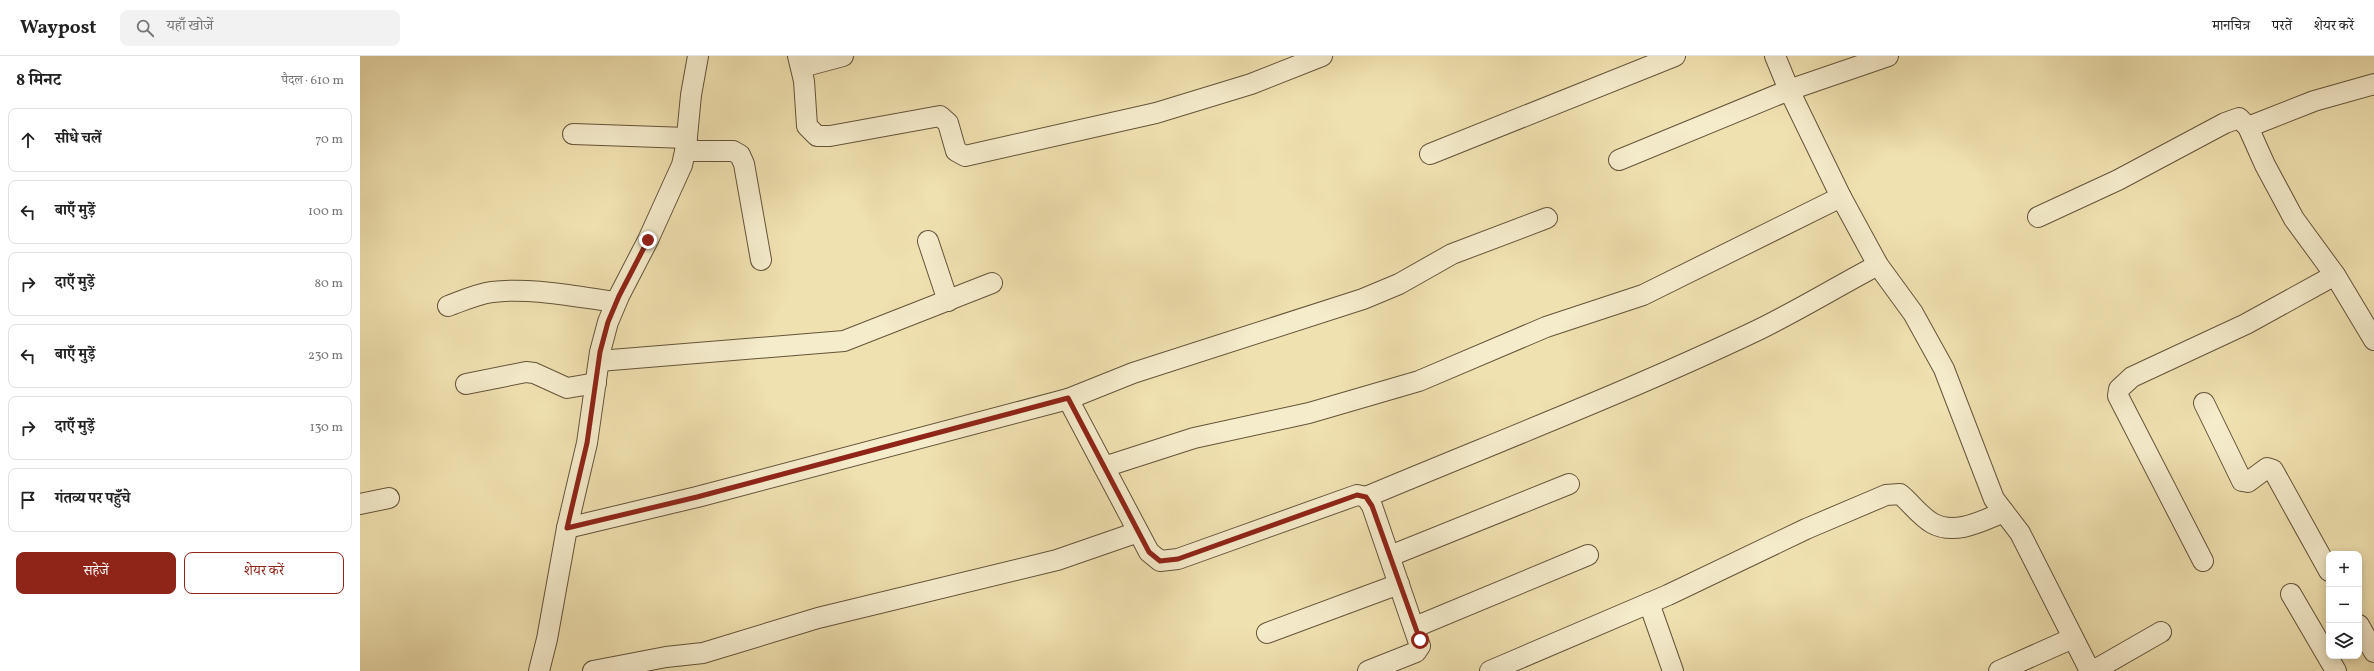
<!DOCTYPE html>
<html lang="hi">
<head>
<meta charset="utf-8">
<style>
  body { margin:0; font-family:Vollkorn,"Noto Serif Devanagari",serif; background:#f2f2f2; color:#222 }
  .controls { position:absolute; right:12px; bottom:12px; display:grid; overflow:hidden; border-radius:8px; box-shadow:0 2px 10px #0003 }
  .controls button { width:36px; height:36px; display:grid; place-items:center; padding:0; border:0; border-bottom:1px solid #e0e0e0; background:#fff; color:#222; font:20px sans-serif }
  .stop { position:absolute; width:12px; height:12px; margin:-9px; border:3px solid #8f2418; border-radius:50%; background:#fff }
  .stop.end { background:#8f2418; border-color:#fff; box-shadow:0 1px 4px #0008 }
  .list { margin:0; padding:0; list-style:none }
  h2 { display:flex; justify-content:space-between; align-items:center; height:52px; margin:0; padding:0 16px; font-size:17px }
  h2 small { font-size:13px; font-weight:400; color:#767676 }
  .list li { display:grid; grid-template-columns:26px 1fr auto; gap:12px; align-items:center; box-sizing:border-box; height:64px; margin:0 8px 8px; padding:0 8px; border:1px solid #e0e0e0; border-radius:8px }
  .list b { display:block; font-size:15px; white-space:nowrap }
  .list em { font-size:13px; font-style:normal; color:#767676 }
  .actions { display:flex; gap:8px; padding:12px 16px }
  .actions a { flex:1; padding:9px 0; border:1px solid #8f2418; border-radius:8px; text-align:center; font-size:14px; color:#8f2418 }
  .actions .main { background:#8f2418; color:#fff }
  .icon { flex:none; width:22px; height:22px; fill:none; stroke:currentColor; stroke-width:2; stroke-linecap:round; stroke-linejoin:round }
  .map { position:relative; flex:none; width:2014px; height:615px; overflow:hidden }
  header { display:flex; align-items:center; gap:24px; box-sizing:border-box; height:56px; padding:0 20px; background:#fff; border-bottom:1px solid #e0e0e0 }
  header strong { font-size:19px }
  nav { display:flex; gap:22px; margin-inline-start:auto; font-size:14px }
  .search { width:280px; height:36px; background:#f2f2f2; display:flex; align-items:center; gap:10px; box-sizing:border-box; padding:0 14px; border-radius:8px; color:#767676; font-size:15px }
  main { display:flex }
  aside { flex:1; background:#fff }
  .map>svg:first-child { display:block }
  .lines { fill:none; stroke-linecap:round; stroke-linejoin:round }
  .minor-casing { stroke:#645439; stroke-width:22 }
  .minor { stroke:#f5eccc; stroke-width:20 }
  .route { stroke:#8f2418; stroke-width:5 }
</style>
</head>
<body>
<header>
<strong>Waypost</strong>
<div class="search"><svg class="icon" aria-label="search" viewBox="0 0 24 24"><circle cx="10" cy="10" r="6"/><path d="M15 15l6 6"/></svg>यहाँ खोजें</div>
<nav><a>मानचित्र</a><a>परतें</a><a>शेयर करें</a></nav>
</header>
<main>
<aside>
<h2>8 मिनट<small>पैदल · 610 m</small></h2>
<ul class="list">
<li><svg class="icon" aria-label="ahead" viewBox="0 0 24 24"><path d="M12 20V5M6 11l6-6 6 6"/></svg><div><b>सीधे चलें</b></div><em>70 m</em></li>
<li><svg class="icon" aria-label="left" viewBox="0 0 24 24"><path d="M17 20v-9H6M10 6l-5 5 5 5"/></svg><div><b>बाएँ मुड़ें</b></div><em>100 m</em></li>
<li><svg class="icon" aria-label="right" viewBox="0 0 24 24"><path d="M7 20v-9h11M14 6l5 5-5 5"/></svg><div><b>दाएँ मुड़ें</b></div><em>80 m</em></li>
<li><svg class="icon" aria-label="left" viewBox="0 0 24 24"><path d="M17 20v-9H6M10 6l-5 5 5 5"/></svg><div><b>बाएँ मुड़ें</b></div><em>230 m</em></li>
<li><svg class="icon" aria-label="right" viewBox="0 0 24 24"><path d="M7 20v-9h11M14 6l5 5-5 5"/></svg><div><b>दाएँ मुड़ें</b></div><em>130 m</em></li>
<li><svg class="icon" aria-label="arrive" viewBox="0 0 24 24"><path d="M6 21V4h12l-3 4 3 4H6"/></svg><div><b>गंतव्य पर पहुँचे</b></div></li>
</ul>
<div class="actions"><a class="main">सहेजें</a><a>शेयर करें</a></div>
</aside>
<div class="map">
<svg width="2014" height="615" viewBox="0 0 2014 615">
  <rect width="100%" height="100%" fill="#f0e1b0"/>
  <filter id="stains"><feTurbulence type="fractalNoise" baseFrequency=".005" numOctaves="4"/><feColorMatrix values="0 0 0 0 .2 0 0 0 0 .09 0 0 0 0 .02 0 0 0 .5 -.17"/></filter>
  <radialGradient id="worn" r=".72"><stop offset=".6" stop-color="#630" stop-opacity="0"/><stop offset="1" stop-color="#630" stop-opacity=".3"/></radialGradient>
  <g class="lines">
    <defs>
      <g id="minor">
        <path d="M438,0L444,25L447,70L457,80H470L580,60L588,67L596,95L605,100L796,57L891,28L962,0"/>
        <path d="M1415,0L1429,34L1481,141L1518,209L1553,257L1584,313L1634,443L1660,477L1730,615"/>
        <path d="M442,11L483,0"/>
        <path d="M1888,71L1954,45L2014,28"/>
        <path d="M213,78L327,82"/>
        <path d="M325,95H373L380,99L384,108L401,204"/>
        <path d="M1070,98L1315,0"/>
        <path d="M1259,104L1429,34L1528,0"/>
        <path d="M1678,161L1758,124L1865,67L1879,62L1888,71L1905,109L1934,163L1975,219L2014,284"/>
        <path d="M568,185L588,245"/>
        <path d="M88,250C102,245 117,238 132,236C173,231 216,241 256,246"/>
        <path d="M239,305L484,285L632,227"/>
        <path d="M106,328L166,316L174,317L207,332L236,327"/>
        <path d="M708,343L789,496L800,505L818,503L997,439L1006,441L1012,450L1060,590L1056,596L1008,615"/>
        <path d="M1844,347L1882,425L1888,426L1907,412L1913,414L1969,515"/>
        <path d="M744,411L834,382L949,357L1059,325L1186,271L1283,239L1481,141"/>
        <path d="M1006,441C1137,386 1270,335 1398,274C1439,254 1478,230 1518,209"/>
        <path d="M0,448L29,442"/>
        <path d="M207,472L337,441L708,343L773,317L1003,243L1039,228L1092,198L1187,162"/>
        <path d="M1030,500L1209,428"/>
        <path d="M1843,505L1758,340L1759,333L1772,321L1886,268L1975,219"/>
        <path d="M1931,538L1976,615"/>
        <path d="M1289,547L1313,615"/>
        <path d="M1999,569L2014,596"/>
        <path d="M1055,571L1228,499"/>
        <path d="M907,577L1039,528"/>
        <path d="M179,615L187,583L207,472L227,387L240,296L248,266L259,240L288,184L322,109L326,91L331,39L338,0"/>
        <path d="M233,615L306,601L343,597L458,562L697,504L778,476"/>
        <path d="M1130,615L1308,539L1446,473L1526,439L1540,438C1551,447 1560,460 1572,467C1595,480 1622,465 1644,456"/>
        <path d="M1639,615L1713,582"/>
        <path d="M1733,615L1801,576"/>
      </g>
    </defs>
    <!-- minor casing -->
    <use href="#minor" class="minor-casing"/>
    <!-- minor -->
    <use href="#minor" class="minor"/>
  </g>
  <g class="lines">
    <!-- route -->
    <path class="route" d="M288,184L259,240L248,266L240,296L227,387L207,472L337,441L708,342L789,496L800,505L818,503L997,439L1006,441L1012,450L1060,584"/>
  </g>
  <rect width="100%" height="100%" filter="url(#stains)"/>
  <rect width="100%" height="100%" fill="url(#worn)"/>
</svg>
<div class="controls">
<button>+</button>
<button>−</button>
<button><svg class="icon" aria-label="layers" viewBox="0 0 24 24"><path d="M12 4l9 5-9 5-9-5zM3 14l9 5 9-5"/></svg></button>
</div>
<div class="stop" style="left:1060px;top:584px"></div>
<div class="stop end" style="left:288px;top:184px"></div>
</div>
</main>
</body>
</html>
